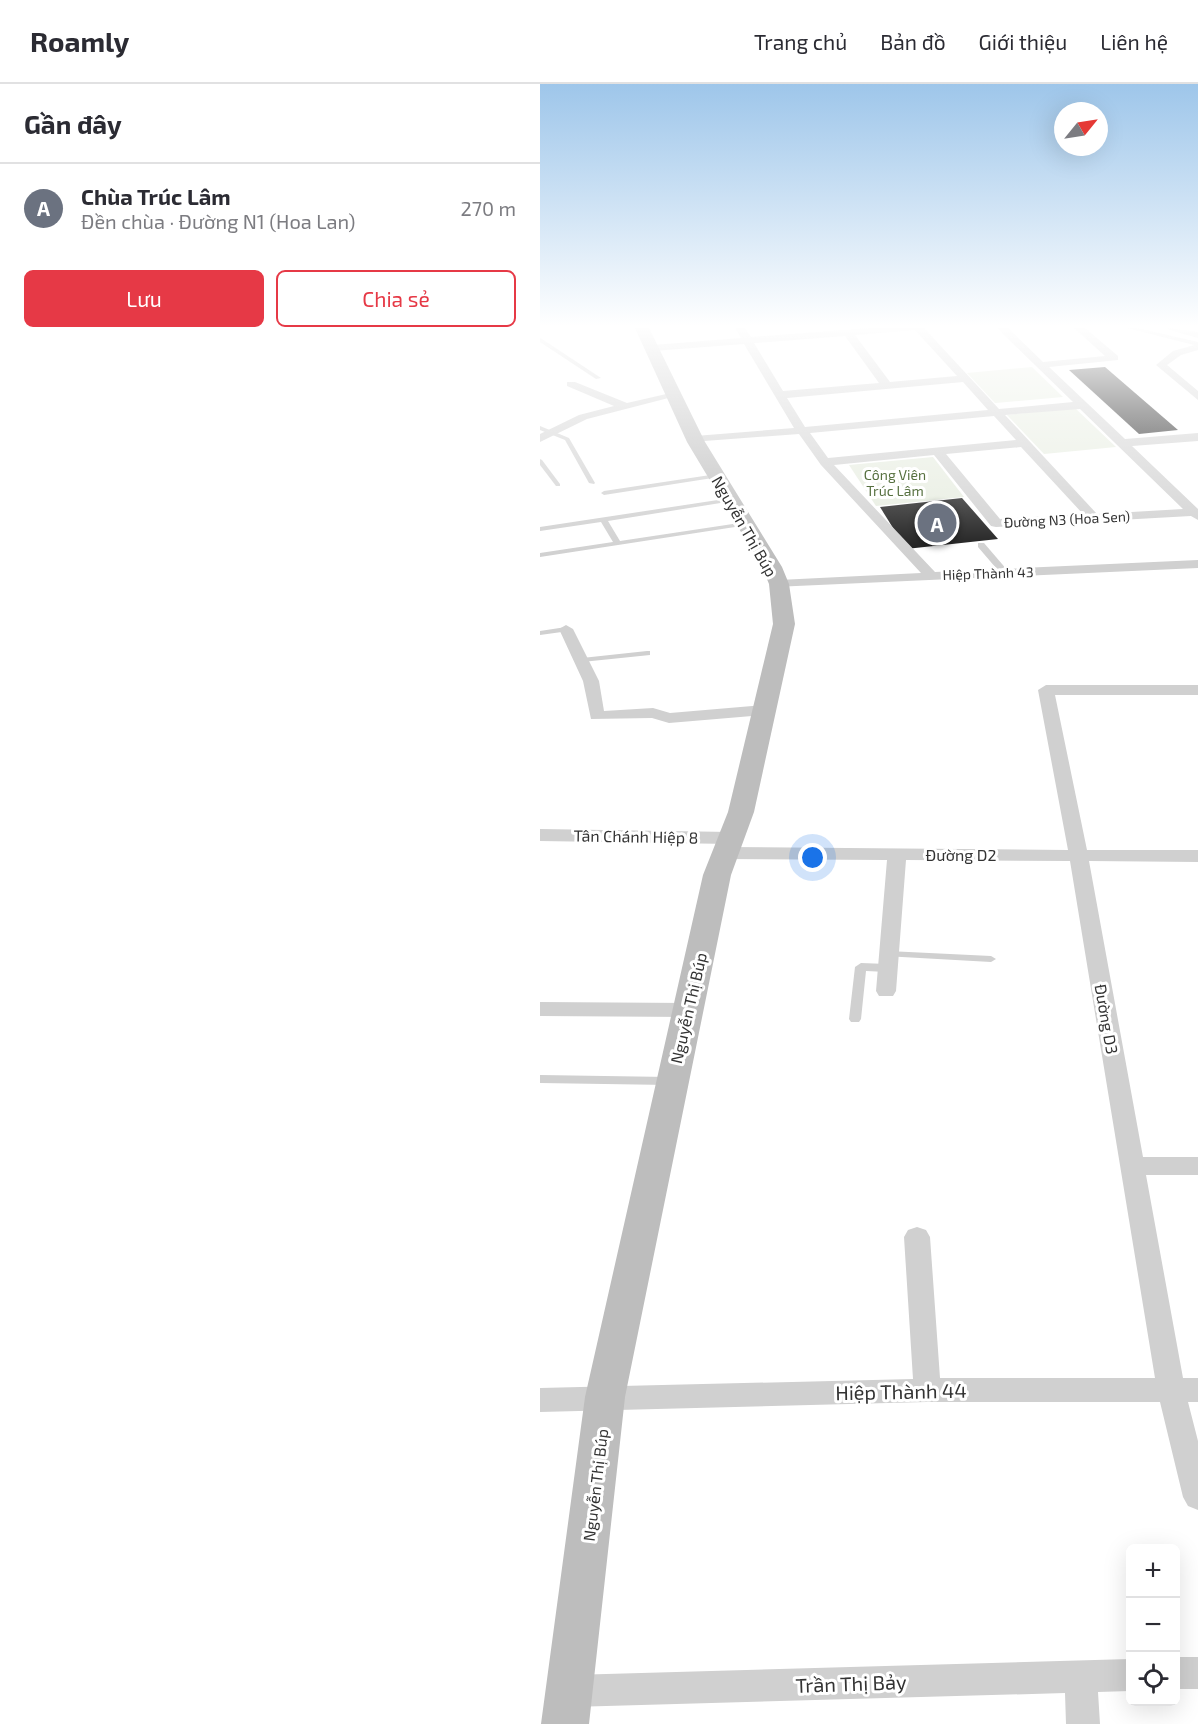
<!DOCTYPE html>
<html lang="vi">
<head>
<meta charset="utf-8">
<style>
  body { margin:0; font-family:"Exo 2",sans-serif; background:#f2f2f3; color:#2b2b33 }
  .controls { position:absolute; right:18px; bottom:18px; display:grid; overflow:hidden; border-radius:9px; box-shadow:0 6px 24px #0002 }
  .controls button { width:54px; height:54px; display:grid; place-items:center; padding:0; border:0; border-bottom:2px solid #e1e1e2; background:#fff; color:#2b2b33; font:30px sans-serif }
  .compass { position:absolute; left:514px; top:18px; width:54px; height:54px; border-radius:50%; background:#fff; box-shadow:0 6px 24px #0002; rotate:60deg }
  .you { position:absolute; left:273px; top:774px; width:21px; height:21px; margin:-15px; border:4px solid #fff; border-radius:50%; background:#1a73e8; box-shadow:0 0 0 9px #1a73e833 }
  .badge { display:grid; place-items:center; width:39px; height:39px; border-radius:50%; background:#e63946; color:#fff; font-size:20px; font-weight:700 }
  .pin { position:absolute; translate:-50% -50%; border:3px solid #fff; box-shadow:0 2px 6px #0006 }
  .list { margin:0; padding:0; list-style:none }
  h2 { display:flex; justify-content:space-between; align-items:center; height:78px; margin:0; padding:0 24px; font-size:26px }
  h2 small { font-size:20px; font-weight:400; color:#7c7c81 }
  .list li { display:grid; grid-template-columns:39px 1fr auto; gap:18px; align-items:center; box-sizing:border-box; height:90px; padding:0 24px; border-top:2px solid #e1e1e2 }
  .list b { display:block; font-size:22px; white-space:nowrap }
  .list p { margin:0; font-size:20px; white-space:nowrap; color:#7c7c81 }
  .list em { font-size:20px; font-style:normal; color:#7c7c81 }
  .actions { display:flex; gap:12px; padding:18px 24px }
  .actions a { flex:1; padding:14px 0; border:2px solid #e63946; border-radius:9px; text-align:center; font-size:21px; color:#e63946 }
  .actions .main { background:#e63946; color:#fff }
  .icon { flex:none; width:33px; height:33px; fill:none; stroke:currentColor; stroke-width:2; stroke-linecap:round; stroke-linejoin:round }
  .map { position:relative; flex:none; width:658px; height:1640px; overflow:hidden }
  header { display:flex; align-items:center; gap:36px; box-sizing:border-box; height:84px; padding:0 30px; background:#fff; border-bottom:2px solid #e1e1e2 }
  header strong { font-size:28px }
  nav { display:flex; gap:33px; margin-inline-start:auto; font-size:21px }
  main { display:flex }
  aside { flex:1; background:#fff }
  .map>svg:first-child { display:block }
  .green { fill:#e6ecdf }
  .building { fill:#1a1a1a }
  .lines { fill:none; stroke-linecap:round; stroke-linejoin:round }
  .lane { fill:#d0d0d0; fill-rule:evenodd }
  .street { fill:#d0d0d0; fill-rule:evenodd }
  .secondary { fill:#bdbdbd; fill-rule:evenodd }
  .labels { text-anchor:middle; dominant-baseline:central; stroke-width:6; stroke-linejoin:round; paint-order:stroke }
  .far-park-label { font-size:14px; fill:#56703f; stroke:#fff }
  .far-street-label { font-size:14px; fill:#333; stroke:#fff }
  .street-label { font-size:16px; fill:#333; stroke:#fff }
  .near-street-label { font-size:20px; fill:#333; stroke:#fff }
</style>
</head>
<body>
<header>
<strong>Roamly</strong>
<nav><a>Trang chủ</a><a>Bản đồ</a><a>Giới thiệu</a><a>Liên hệ</a></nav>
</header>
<main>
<aside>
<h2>Gần đây<small></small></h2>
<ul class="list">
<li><span class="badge" style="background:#6b7280">A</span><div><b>Chùa Trúc Lâm</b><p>Đền chùa · Đường N1 (Hoa Lan)</p></div><em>270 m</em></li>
</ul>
<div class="actions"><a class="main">Lưu</a><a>Chia sẻ</a></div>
</aside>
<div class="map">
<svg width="658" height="1640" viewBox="0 0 658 1640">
  <rect width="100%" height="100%" fill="#fff"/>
  <!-- green -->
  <g class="green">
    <path d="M492,283L523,313L455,319L427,289Z"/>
    <path d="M535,324L576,363L504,370L467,331Z"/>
    <path d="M393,373L424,413L336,422L309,381Z"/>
  </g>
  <!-- building -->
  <g class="building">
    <path d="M565,283L638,346L599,350L529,286Z"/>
    <path d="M422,414L458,455L366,465L340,423Z"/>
  </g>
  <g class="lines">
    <!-- lane -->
    <g class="lane">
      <path d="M587,244H597L658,258V262Z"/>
      <path d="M0,254L2,255L61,294L56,295L0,258Z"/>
      <path d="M0,342L29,354L55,399L54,400L49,399L25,356L0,346Z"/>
      <path d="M0,375L2,376L20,400V402H16L0,381Z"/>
      <path d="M177,390L180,392L179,393L64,411L61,409L64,407Z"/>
      <path d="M191,414L193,415V417L68,437L80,457L206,438L208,439V441L0,473V469L73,458L61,438L0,447V443Z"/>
      <path d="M438,459H444L468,487V491H462L438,463Z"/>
      <path d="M26,543L30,545L29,547L0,551V547Z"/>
      <path d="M107,567H110V571L42,578L38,576L42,574Z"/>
      <path d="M348,867L451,872L456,875L451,878L344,872L343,870Z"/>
      <path d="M321,879L347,880L353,884L347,888L326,887L321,935L319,938H311L309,935L315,883Z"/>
      <path d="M0,991L129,993L133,994L135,997L133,1000L129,1001L0,999Z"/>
    </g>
    <!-- street -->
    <g class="street">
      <path d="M195,244H205L211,253L330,244H384L459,325L533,318L457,244H468L503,278L565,272L534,244H545L578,272V276L509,283L585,355L658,349V357L592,362L658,425V436L651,432L456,443L451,442L394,371L294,381L395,488L658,476V484L234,503L232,500L239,496L381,489L281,381L259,350L151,358V354L155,352L254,344L204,260L113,267L108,264L113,261L201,254ZM375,246L417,292L350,298L315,251ZM305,252L339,299L243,307L214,259ZM423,298L448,326L265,343L247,314ZM540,325L643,425L557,430L465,331ZM454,332L476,356L288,374L270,349ZM481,363L543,430L460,435L406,370Z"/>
      <path d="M628,244L658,248V254L630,246Z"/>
      <path d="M658,260V266L641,271L627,281L658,307V316L616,281L633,267Z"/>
      <path d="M27,298H35L87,319L135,308L140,311L47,335L0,358V350L39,331L74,322L27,302Z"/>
      <path d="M26,541L33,545L59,597L64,627L113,624L130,629L225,621L233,626L225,631L129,639L112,634L51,635L43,597L19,545Z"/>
      <path d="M506,601H658V611H515L547,766H658V778L549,777L603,1073H658V1091H606L643,1294H658V1318H648L658,1357V1426L648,1422L643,1413L620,1318H387L0,1328V1304L373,1295L364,1153L368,1146L377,1143L386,1146L390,1153L400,1294H615L530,777L366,776L356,907L353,912H339L336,907L347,776L185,775L176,769L185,763L528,766L498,606Z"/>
      <path d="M0,745L191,748L200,754L191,760L0,757Z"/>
      <path d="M0,918L148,919L156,921L159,926L156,931L148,933L0,932Z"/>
      <rect x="636" y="1573" width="22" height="32"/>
      <path d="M590,1575V1607L558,1608L560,1640H526L525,1609L31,1623L19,1619L15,1607L19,1595L31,1591Z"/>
    </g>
    <!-- secondary -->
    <path class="secondary" d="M95,244H109L165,358L242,483L249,500L255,540L214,728L191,791L85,1313L49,1640H1L45,1313L163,791L188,728L233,540L229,500L222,483L147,358Z"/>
  </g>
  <!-- sky -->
  <linearGradient id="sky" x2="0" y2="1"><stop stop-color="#9ec6ea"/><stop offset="0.51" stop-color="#fff"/><stop offset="1" stop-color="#fff" stop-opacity="0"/></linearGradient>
  <rect width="658" height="474" fill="url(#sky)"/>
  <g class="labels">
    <!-- far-park labels -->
    <g class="far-park-label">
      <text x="355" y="390">Công Viên<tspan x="355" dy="16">Trúc Lâm</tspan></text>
    </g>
    <!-- far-street labels -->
    <g class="far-street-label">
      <text transform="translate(527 435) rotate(-3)">Đường N3 (Hoa Sen)</text>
      <text transform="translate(448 489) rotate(-2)">Hiệp Thành 43</text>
    </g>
    <!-- street labels -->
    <g class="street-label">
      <text transform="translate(205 442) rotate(60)">Nguyễn Thị Búp</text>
      <text transform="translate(96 752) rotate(1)">Tân Chánh Hiệp 8</text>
      <text x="421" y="770">Đường D2</text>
      <text transform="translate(148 924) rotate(-77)">Nguyễn Thị Búp</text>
      <text transform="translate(567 935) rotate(80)">Đường D3</text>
      <text transform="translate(55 1401) rotate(-83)">Nguyễn Thị Búp</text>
    </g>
    <!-- near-street labels -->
    <g class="near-street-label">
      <text transform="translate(361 1307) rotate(-1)">Hiệp Thành 44</text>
      <text transform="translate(311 1599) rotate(-2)">Trần Thị Bảy</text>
    </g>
  </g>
</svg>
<div class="controls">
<button>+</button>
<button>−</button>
<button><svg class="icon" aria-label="locate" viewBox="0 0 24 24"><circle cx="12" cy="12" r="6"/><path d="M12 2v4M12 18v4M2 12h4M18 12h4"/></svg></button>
</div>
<svg class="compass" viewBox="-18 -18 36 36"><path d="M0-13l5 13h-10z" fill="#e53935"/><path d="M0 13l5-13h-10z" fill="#7c7c81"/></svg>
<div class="you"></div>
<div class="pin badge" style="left:397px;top:439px;background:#6b7280">A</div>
</div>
</main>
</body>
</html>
